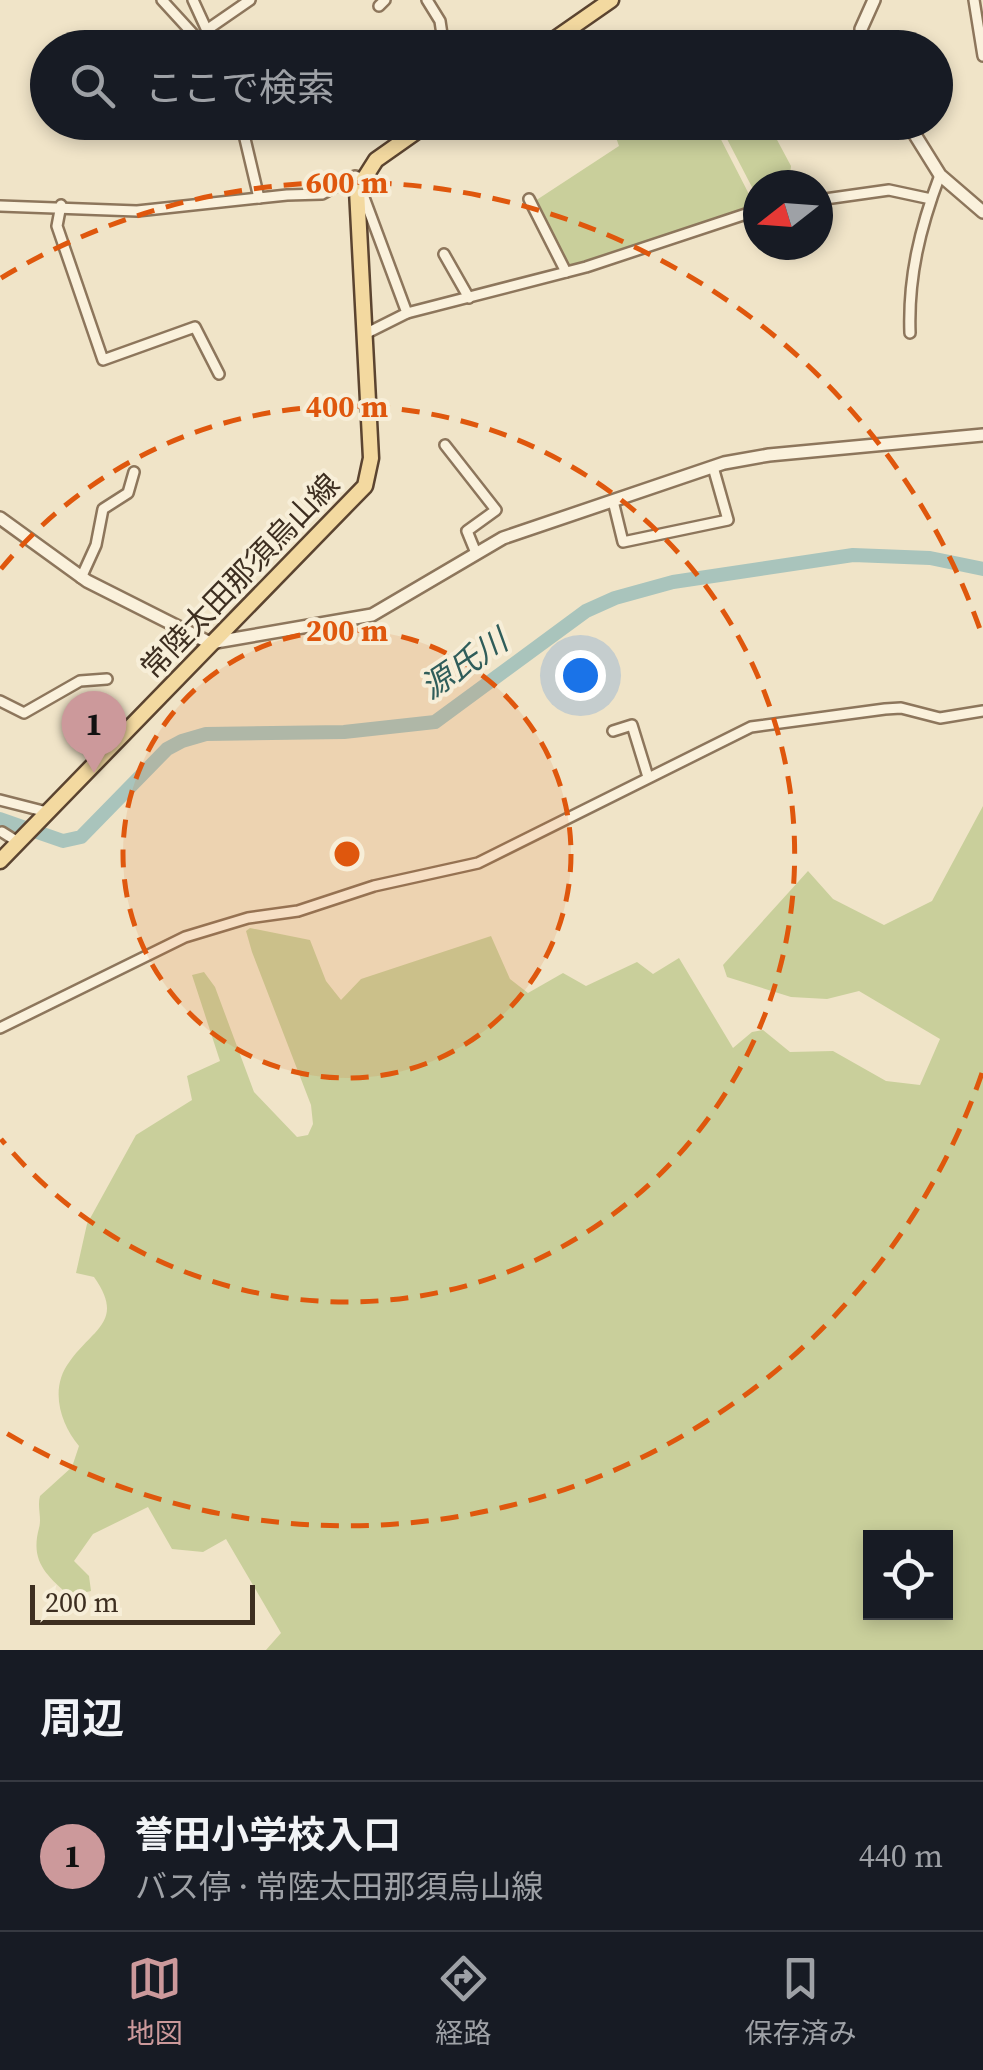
<!DOCTYPE html>
<html lang="ja">
<head>
<meta charset="utf-8">
<style>
  body { margin:0; font-family:"Source Serif 4","Noto Sans JP",serif; background:#20242c; color:#f1f3f6 }
  .controls { position:absolute; right:30px; bottom:30px; display:grid; overflow:hidden; border-radius:0px; box-shadow:0 5px 15px #0003 }
  .controls button { width:90px; height:90px; display:grid; place-items:center; padding:0; border:0; border-bottom:2px solid #363941; background:#171b24; color:#f1f3f6; font:50px sans-serif }
  .compass { position:absolute; left:743px; top:170px; width:90px; height:90px; border-radius:50%; background:#171b24; box-shadow:0 5px 15px #0003; rotate:253deg }
  .scale { position:absolute; left:30px; bottom:25px; width:225px; box-sizing:border-box; padding-left:10px; border:5px solid #3d2e20; border-top:0; font-size:28px; line-height:35px; white-space:nowrap; color:#3d2e20; -webkit-text-stroke:8px #f7eed8; paint-order:stroke }
  .you { position:absolute; left:580px; top:675px; width:35px; height:35px; margin:-25px; border:8px solid #fff; border-radius:50%; background:#1a73e8; box-shadow:0 0 0 15px #1a73e833 }
  .badge { display:grid; place-items:center; width:65px; height:65px; border-radius:50%; background:#cc999b; color:#111; font-size:32px; font-weight:700 }
  .pin { position:absolute; translate:-50% -82px; filter:drop-shadow(0 2px 5px #0008) }
  .pin::after { content:''; position:absolute; top:52px; width:35px; height:30px; background:inherit; clip-path:polygon(0 0,100% 0,50% 100%) }
  .list { margin:0; padding:0; list-style:none }
  h2 { display:flex; justify-content:space-between; align-items:center; height:130px; margin:0; padding:0 40px; font-size:42px }
  h2 small { font-size:32px; font-weight:400; color:#9ea1a6 }
  .list li { display:grid; grid-template-columns:65px 1fr auto; gap:30px; align-items:center; box-sizing:border-box; height:150px; padding:0 40px; border-top:2px solid #363941 }
  .list b { display:block; font-size:38px; white-space:nowrap }
  .list p { margin:0; font-size:32px; white-space:nowrap; color:#9ea1a6 }
  .list em { font-size:32px; font-style:normal; color:#9ea1a6 }
  .icon { flex:none; width:55px; height:55px; fill:none; stroke:currentColor; stroke-width:2; stroke-linecap:round; stroke-linejoin:round }
  .map { position:relative; flex:none; width:983px; height:1650px; overflow:hidden }
  .search { position:absolute; background:#171b24; box-shadow:0 5px 15px #0003; left:30px; right:30px; top:30px; height:110px; display:flex; align-items:center; gap:25px; box-sizing:border-box; padding:0 35px; border-radius:55px; color:#9ea1a6; font-size:38px }
  .sheet { height:280px; background:#171b24 }
  nav { display:flex; justify-content:space-around; align-items:center; box-sizing:border-box; height:140px; border-top:2px solid #363941; background:#171b24; font-size:28px; color:#9ea1a6 }
  nav a { display:grid; justify-items:center; gap:5px }
  nav .on { color:#cc999b }
  .map>svg:first-child { display:block }
  .green { fill:#c9cf9b; fill-rule:evenodd }
  .lines { fill:none; stroke-linecap:round; stroke-linejoin:round }
  .river { stroke:#a9c4bc; stroke-width:14 }
  .minor-casing { stroke:#8d765c; stroke-width:14 }
  .tertiary-casing { stroke:#8d765c; stroke-width:16 }
  .primary-casing { stroke:#5b4430; stroke-width:19 }
  .minor { stroke:#faf1dc; stroke-width:9 }
  .tertiary { stroke:#faf1dc; stroke-width:11 }
  .primary { stroke:#f3d9a0; stroke-width:14 }
  .ring { fill:none; stroke:#df570d; stroke-width:5; stroke-dasharray:18 12 }
  .labels { text-anchor:middle; dominant-baseline:central; stroke-width:8; stroke-linejoin:round; paint-order:stroke }
  .street-label { font-size:30px; fill:#3d2e20; stroke:#f7eed8 }
  .water-label { font-size:32px; font-style:italic; fill:#2f5d5a; stroke:#f7eed8 }
  .centre { fill:#df570d; stroke:#f7eed8; stroke-width:5 }
  .ring-label { font-size:30px; text-anchor:middle; font-weight:bold; fill:#df570d; stroke:#f7eed8; stroke-width:8; stroke-linejoin:round; paint-order:stroke }
</style>
</head>
<body>
<div class="map">
<svg width="983" height="1650" viewBox="0 0 983 1650">
  <rect width="100%" height="100%" fill="#f0e4c8"/>
  <!-- green -->
  <g class="green">
    <path d="M712,122L754,204L681,232L569,267L535,201L619,146L613,129L623,123Z"/>
    <path d="M760,123H768L791,166L790,174L758,185L754,191L727,139Z"/>
    <path d="M983,806V1650H266L281,1633L226,1539L203,1552L172,1549L148,1507L93,1534L74,1561L89,1576L91,1591L70,1596C46,1575 30,1561 39,1528C42,1518 37,1507 40,1496L72,1467L79,1446C60,1423 49,1388 70,1361C94,1328 125,1321 94,1277L76,1273L87,1224L136,1135L192,1100L187,1076L220,1061L192,975L204,972L215,987L254,1092L297,1137L308,1135L313,1124L311,1105L252,952L246,931L250,928L310,940L326,981L341,1000L361,979L491,936L510,979L528,993L563,973L586,986L637,962L653,974L679,958L733,1048L752,1032L763,1030L790,1052L833,1051L886,1081L920,1085L940,1039L859,991L827,999L791,997L727,977L723,965L808,871L833,899L884,925L932,901ZM870,1538H946V1612H870Z"/>
  </g>
  <g class="lines">
    <!-- river -->
    <path class="river" d="M0,819L63,841L81,837L167,749L182,741L206,734L344,732L435,722L586,611L615,598L673,582L853,555L930,558L983,569"/>
    <defs>
      <g id="minor">
        <path d="M162,0L206,48"/>
        <path d="M193,0L215,48"/>
        <path d="M427,0L440,21L444,48"/>
        <path d="M974,0L983,56"/>
        <path d="M379,6L385,0"/>
        <path d="M208,29L250,0"/>
        <path d="M241,122L259,198"/>
        <path d="M359,184L407,313L363,335"/>
        <path d="M529,199L566,272"/>
        <path d="M818,200L889,190L931,199"/>
        <path d="M61,205L57,226L103,360L195,327L219,374"/>
        <path d="M0,206L137,211L287,195L322,194L355,176L361,178"/>
        <path d="M444,254L469,298"/>
        <path d="M407,313L586,267L758,210"/>
        <path d="M910,333C908,277 920,228 940,175"/>
        <path d="M445,445L496,510L467,531L476,553"/>
        <path d="M613,501L623,542L728,520L713,467"/>
        <path d="M81,578L96,545L103,509L128,493L134,472"/>
        <path d="M0,701L24,713L80,681L107,679"/>
        <path d="M613,731L632,725L648,777"/>
        <path d="M0,800L47,812"/>
        <path d="M2,832L18,842"/>
        <path d="M0,1028L185,937L248,918L298,911L374,886L478,863L751,727L885,709L901,708L940,718L983,711"/>
      </g>
      <g id="tertiary">
        <path d="M863,48L861,29L874,0"/>
        <path d="M907,122L940,175L983,212"/>
        <path d="M0,518L87,581L210,643L372,615L503,538L724,463L769,455L983,435"/>
      </g>
      <g id="primary">
        <path d="M542,48L611,0"/>
        <path d="M0,861L365,486L371,458L357,190L376,160L430,122"/>
      </g>
    </defs>
    <!-- minor casing -->
    <use href="#minor" class="minor-casing"/>
    <!-- tertiary casing -->
    <use href="#tertiary" class="tertiary-casing"/>
    <!-- primary casing -->
    <use href="#primary" class="primary-casing"/>
    <!-- minor -->
    <use href="#minor" class="minor"/>
    <!-- tertiary -->
    <use href="#tertiary" class="tertiary"/>
    <!-- primary -->
    <use href="#primary" class="primary"/>
  </g>
  <!-- distance rings -->
  <circle cx="347" cy="854" r="224" fill="#df570d" fill-opacity=".12"/>
  <g class="ring">
    <circle cx="347" cy="854" r="224"/>
    <path d="M1 569A448 448 0 1 1 1 1139"/>
    <path d="M982 1073A672 672 0 0 1 1 1430M1 278A672 672 0 0 1 982 635"/>
  </g>
  <g class="labels">
    <!-- street labels -->
    <g class="street-label">
      <text transform="translate(240 576) rotate(-46)">常陸太田那須烏山線</text>
    </g>
    <!-- water labels -->
    <g class="water-label">
      <text transform="translate(464 664) rotate(-34)">源氏川</text>
    </g>
  </g>
  <circle cx="347" cy="854" r="15" class="centre"/>
  <g class="ring-label">
    <text x="347" y="193">600 m</text>
    <text x="347" y="417">400 m</text>
    <text x="347" y="641">200 m</text>
  </g>
</svg>
<div class="controls">
<button><svg class="icon" aria-label="locate" viewBox="0 0 24 24"><circle cx="12" cy="12" r="6"/><path d="M12 2v4M12 18v4M2 12h4M18 12h4"/></svg></button>
</div>
<svg class="compass" viewBox="-18 -18 36 36"><path d="M0-13l5 13h-10z" fill="#e53935"/><path d="M0 13l5-13h-10z" fill="#9ea1a6"/></svg>
<div class="scale">200 m</div>
<div class="you"></div>
<div class="pin badge" style="left:94px;top:773px">1</div>
<div class="search"><svg class="icon" aria-label="search" viewBox="0 0 24 24"><circle cx="10" cy="10" r="6"/><path d="M15 15l6 6"/></svg>ここで検索</div>
</div>
<section class="sheet">
<h2>周辺<small></small></h2>
<ul class="list">
<li><span class="badge">1</span><div><b>誉田小学校入口</b><p>バス停 · 常陸太田那須烏山線</p></div><em>440 m</em></li>
</ul>
</section>
<nav>
<a class="on"><svg class="icon" aria-label="map" viewBox="0 0 24 24"><path d="M3 6l6-2 6 2 6-2v14l-6 2-6-2-6 2zM9 4v14M15 6v14"/></svg>地図</a>
<a><svg class="icon" aria-label="directions" viewBox="0 0 24 24"><path d="M12 3l9 9-9 9-9-9zM9 14v-3h6M13 9l2 2-2 2"/></svg>経路</a>
<a><svg class="icon" aria-label="saved" viewBox="0 0 24 24"><path d="M7 4h10v16l-5-4-5 4z"/></svg>保存済み</a>
</nav>
</body>
</html>
